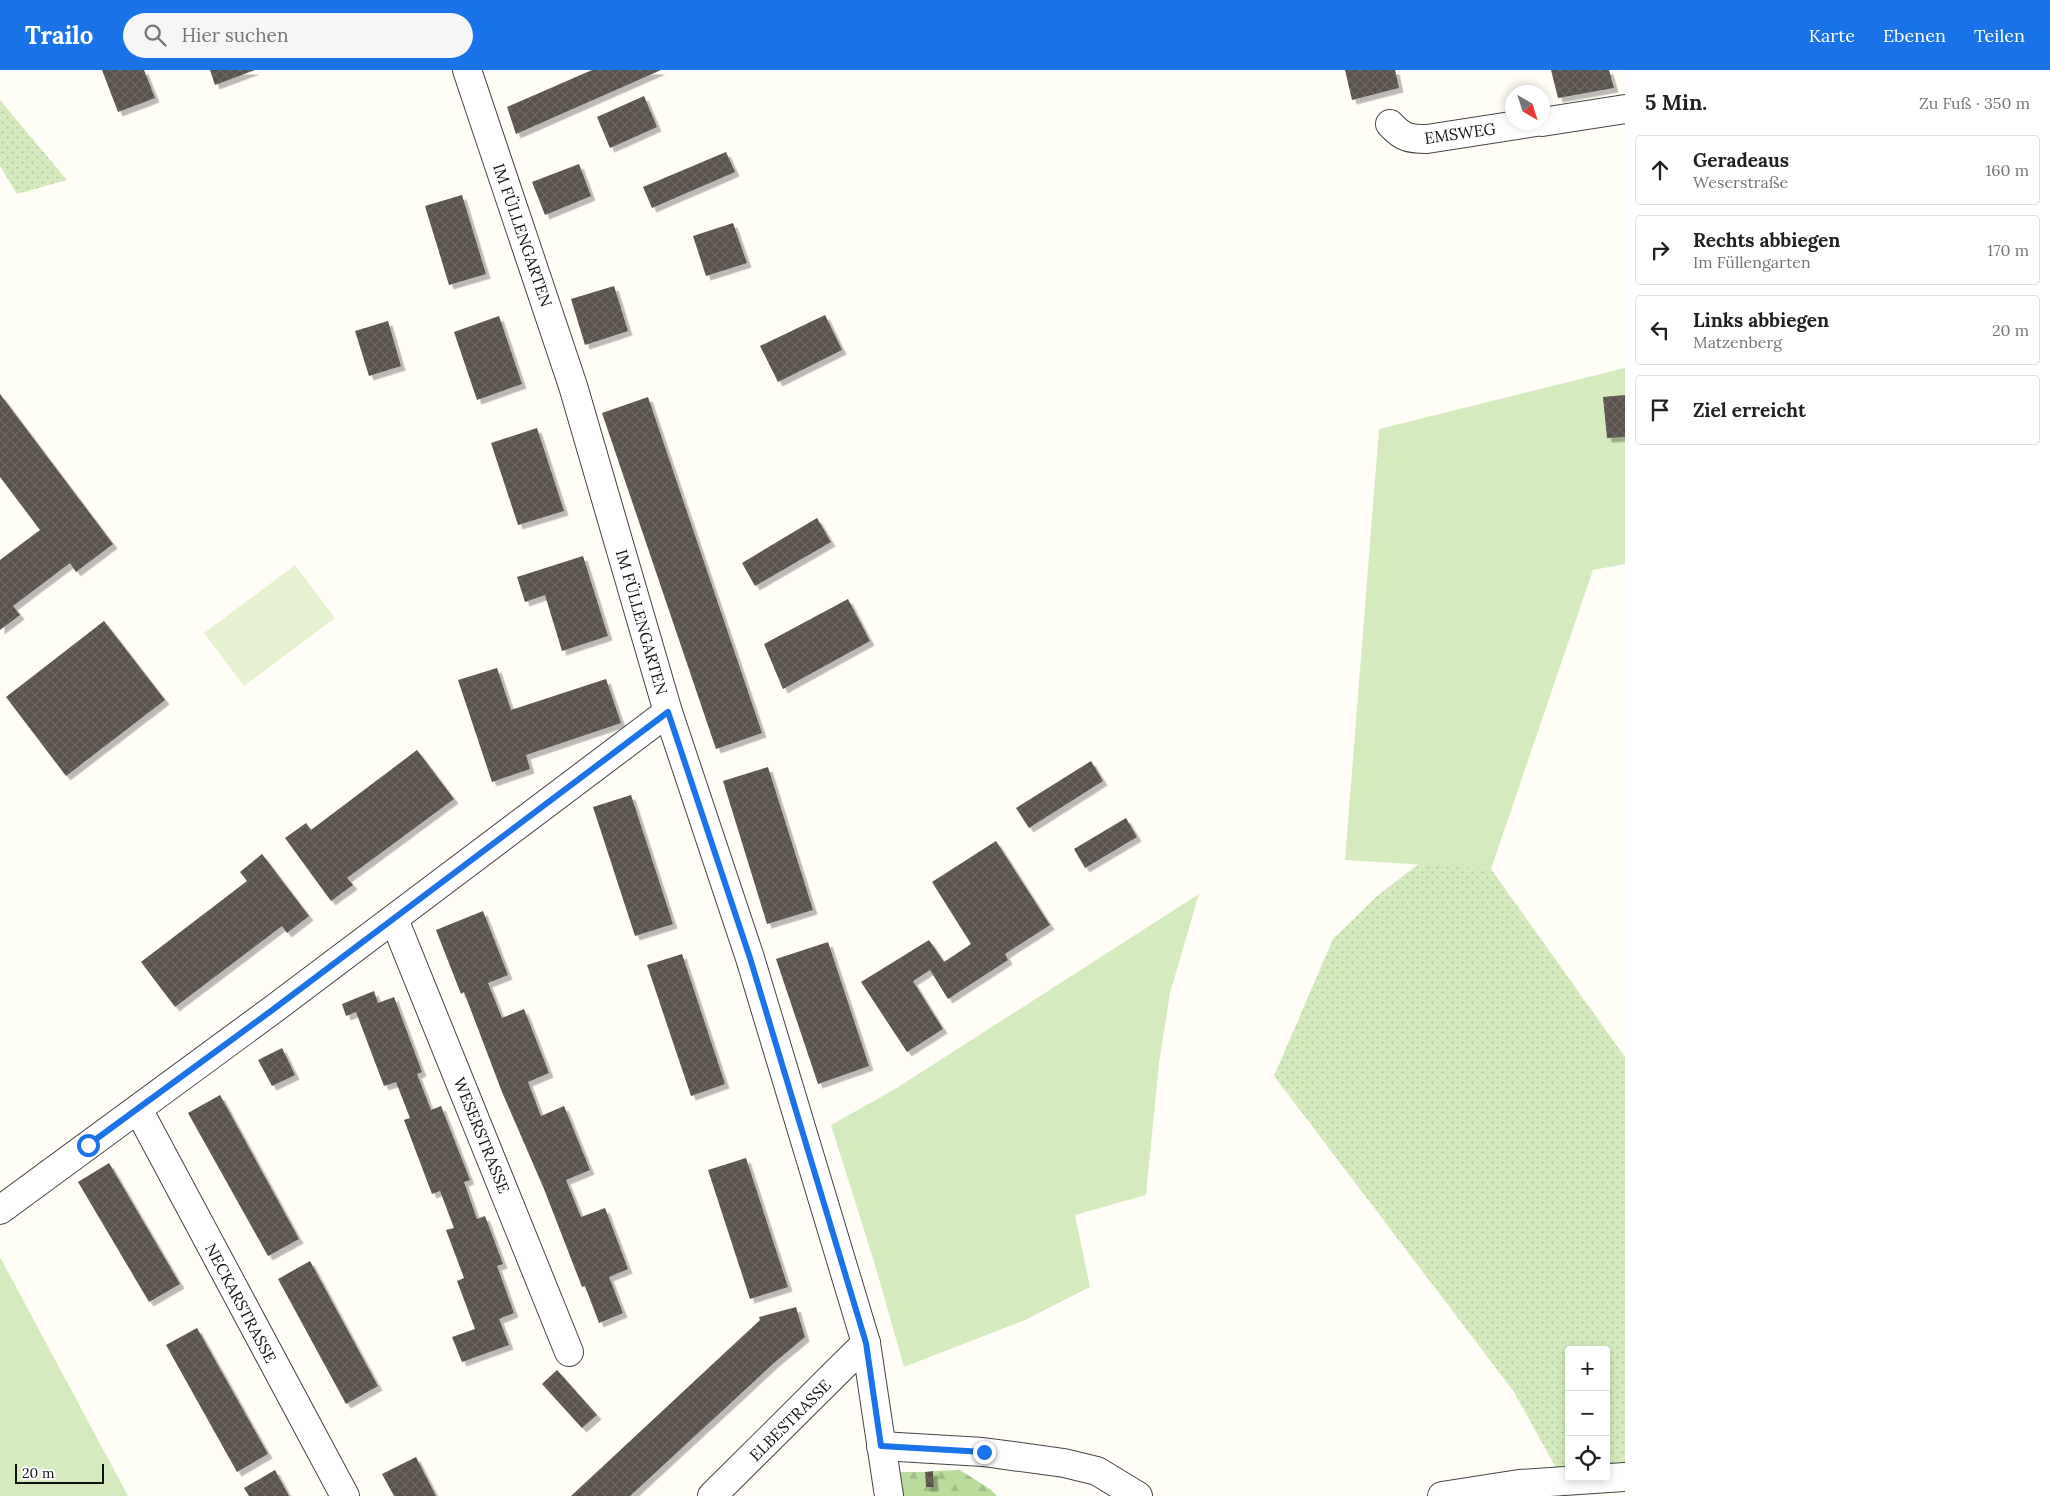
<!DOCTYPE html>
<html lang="de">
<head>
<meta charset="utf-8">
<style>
  body { margin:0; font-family:Lora,serif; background:#f6f6f6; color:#202124 }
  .controls { position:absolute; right:15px; bottom:15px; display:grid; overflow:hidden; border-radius:5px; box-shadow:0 2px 8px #0003 }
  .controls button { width:45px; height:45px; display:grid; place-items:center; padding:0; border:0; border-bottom:1px solid #e0e0e0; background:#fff; color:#202124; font:25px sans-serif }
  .compass { position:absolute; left:1505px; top:15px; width:45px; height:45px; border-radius:50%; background:#fff; box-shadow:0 2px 8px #0003; rotate:141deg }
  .scale { position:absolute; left:15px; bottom:12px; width:89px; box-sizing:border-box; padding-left:5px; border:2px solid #111; border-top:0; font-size:14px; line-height:18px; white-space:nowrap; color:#111; -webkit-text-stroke:4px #fff; paint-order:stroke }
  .stop { position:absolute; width:15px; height:15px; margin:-11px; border:4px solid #1a73e8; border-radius:50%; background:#fff }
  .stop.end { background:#1a73e8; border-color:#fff; box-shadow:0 1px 5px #0008 }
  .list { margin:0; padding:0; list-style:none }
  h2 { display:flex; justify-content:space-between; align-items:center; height:65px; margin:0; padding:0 20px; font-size:21px }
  h2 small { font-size:16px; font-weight:400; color:#757577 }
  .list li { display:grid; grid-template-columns:32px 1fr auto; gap:15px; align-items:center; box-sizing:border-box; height:70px; margin:0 10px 10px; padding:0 10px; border:1px solid #e0e0e0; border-radius:5px }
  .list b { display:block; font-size:19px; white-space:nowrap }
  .list p { margin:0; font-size:16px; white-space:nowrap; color:#757577 }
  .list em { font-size:16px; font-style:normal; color:#757577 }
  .icon { flex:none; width:28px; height:28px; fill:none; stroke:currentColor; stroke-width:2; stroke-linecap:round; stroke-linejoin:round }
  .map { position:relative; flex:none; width:1625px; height:1426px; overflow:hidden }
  header { display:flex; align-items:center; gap:30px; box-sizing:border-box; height:70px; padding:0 25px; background:#1a73e8; color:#fff }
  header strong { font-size:24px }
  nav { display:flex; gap:28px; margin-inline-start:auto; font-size:18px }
  .search { width:350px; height:45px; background:#f6f6f6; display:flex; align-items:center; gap:12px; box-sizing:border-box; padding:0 18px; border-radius:28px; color:#757577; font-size:19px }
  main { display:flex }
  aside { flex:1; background:#fff }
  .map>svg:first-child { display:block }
  .grass { fill:url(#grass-dots) }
  .forest { fill:url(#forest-firs) }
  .garden { fill:#d5ebbd }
  .pitch { fill:#e6f2cf }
  .building { fill:url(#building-cross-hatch); filter:url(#shadow) }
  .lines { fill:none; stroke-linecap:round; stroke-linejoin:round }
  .street-casing { stroke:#444; stroke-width:30 }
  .street { stroke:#fff; stroke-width:28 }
  .route { stroke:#1a73e8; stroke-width:6 }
  .labels { text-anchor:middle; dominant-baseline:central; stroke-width:5; stroke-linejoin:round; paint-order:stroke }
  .street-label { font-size:16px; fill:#111; stroke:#fff }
</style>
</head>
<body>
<header>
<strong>Trailo</strong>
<div class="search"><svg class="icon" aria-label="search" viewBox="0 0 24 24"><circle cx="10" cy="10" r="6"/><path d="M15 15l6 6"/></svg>Hier suchen</div>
<nav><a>Karte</a><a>Ebenen</a><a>Teilen</a></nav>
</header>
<main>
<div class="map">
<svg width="1625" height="1426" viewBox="0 0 1625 1426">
  <defs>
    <pattern id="grass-dots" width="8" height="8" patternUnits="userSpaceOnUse" patternTransform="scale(1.25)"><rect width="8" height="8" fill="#d5ebbd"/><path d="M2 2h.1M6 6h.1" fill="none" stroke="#b6c8a1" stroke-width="1.8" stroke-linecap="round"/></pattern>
    <pattern id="forest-firs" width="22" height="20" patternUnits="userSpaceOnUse" patternTransform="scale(1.25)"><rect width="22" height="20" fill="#b9dc9c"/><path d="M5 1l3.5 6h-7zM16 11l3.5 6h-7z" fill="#9ebc85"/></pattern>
    <pattern id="building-cross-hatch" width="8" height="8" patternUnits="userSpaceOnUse" patternTransform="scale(1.25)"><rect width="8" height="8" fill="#5a524d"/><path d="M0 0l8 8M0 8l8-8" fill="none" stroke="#6d6662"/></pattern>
    <filter id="shadow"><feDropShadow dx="4.5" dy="4.5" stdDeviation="0" flood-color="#0004"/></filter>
  </defs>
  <rect width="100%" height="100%" fill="#fffdf5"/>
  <!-- grass -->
  <g class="grass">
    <path d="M0,30L67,110L17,124L0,96Z"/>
    <path d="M1420,793L1491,799L1625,987V1394L1606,1395V1280H1569V1397L1556,1398L1514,1322L1274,1006L1333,869L1377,826Z"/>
  </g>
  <!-- forest -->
  <path class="forest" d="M960,1400L990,1419L997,1426H901L897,1402H925L926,1417L934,1416L933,1401Z"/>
  <!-- garden -->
  <g class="garden">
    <path d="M1625,298V494L1593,500L1491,799L1345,790L1379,359Z"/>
    <path d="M1199,824L1170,923L1159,993L1146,1125L1075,1145L1090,1217L1025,1250L904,1297L875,1195L831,1055L895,1019Z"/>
    <path d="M0,1187L128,1426H0Z"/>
  </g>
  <!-- pitch -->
  <path class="pitch" d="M295,495L335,548L244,616L204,563Z"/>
  <!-- building -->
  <g class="building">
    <path d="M102,0H144L155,28L118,42Z"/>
    <path d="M210,0H255L215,15Z"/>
    <path d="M592,0H661L516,64L507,37Z"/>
    <path d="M1345,0H1395L1399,18L1352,30Z"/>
    <path d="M1551,0H1609L1614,18L1558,28Z"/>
    <path d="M644,26L657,57L610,78L597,47Z"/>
    <path d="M726,82L735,102L652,138L643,117Z"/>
    <path d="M579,94L591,126L545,145L532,112Z"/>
    <path d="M462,125L486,204L449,215L425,136Z"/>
    <path d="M733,153L747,193L706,206L693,166Z"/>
    <path d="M614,216L628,261L585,275L571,229Z"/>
    <path d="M825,245L842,280L778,312L760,276Z"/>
    <path d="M499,246L522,314L477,330L454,262Z"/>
    <path d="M388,251L401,296L369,306L355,261Z"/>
    <path d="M0,324L113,474L76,502L70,493L13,536L20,545L0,560V490L40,460L0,407Z"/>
    <path d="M1625,325V367L1607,368L1603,327Z"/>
    <path d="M648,327L762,663L716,679L602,343Z"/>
    <path d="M537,358L564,441L518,455L491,373Z"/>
    <path d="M817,448L831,472L755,516L742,493Z"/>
    <path d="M583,486L608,566L562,581L545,525L525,532L517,507Z"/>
    <path d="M848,529L870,571L783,619L764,574Z"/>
    <path d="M104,551L165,630L66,706L6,627Z"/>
    <path d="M497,598L511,640L606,609L621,653L526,685L530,699L492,712L458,610Z"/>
    <path d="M417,680L454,729L347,808L353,815L331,831L285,768L306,753L311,760Z"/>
    <path d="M1091,691L1103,711L1029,758L1016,738Z"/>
    <path d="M768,697L813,840L767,854L723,711Z"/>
    <path d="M631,725L673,854L635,866L593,737Z"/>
    <path d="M1126,748L1137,767L1085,798L1074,779Z"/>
    <path d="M996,771L1050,855L1005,884L1008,890L948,929L930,900L913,911L943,959L907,982L861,912L929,870L944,892L971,874L932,812Z"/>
    <path d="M262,784L309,846L287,863L282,856L175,937L141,892L247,811L240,802Z"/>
    <path d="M483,841L508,905L488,913L502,948L524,939L549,1003L528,1012L541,1046L564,1036L590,1100L566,1110L581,1147L605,1138L628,1199L609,1207L623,1243L599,1253L585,1216L582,1217L544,1119L502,1022L464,922L461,924L436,860Z"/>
    <path d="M828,872L869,996L818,1014L776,889Z"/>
    <path d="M682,884L725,1014L691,1026L647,895Z"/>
    <path d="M374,921L378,933L394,927L422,1002L417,1004L431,1040L441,1036L470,1110L464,1112L477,1149L485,1146L503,1194L497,1196L514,1243L499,1249L509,1275L462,1292L452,1267L475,1259L457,1211L464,1208L446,1160L454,1158L440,1121L432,1124L404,1050L410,1048L396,1012L384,1016L356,942L346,946L342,934Z"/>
    <path d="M282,978L295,1005L272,1016L258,990Z"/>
    <path d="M220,1025L299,1169L268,1186L188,1043Z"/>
    <path d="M746,1088L788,1217L750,1229L708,1100Z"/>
    <path d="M109,1093L180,1214L149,1232L78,1112Z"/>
    <path d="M310,1191L378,1316L346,1334L278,1209Z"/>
    <path d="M796,1237L805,1267L775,1292L630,1426H571L760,1250L759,1247Z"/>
    <path d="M197,1258L268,1384L237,1402L166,1275Z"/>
    <path d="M557,1300L597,1345L582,1358L542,1314Z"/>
    <path d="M416,1387L436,1426H394L382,1404Z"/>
    <path d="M275,1400L289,1426H249L244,1418Z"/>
    <path d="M933,1401L934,1417H926L925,1402Z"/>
  </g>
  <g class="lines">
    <defs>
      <g id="street">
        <path d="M467,0L573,316L668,642L750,888L866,1273L889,1426"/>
        <path d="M1542,52L1625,39"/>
        <path d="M1390,54C1403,68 1409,69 1427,69L1536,52"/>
        <path d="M394,849L569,1282"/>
        <path d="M138,1039L345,1426"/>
        <path d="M0,1140L271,941L668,642"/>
        <path d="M881,1376L983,1382L1064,1393L1097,1401L1138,1426"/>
        <path d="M712,1426L866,1273"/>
        <path d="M1442,1426L1519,1414L1625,1407"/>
      </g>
    </defs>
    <!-- street casing -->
    <use href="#street" class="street-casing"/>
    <!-- street -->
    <use href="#street" class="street"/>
  </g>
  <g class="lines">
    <!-- route -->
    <path class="route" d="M88,1075L271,941L668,642L750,888L866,1273L881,1376L984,1382"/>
  </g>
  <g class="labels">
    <!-- street labels -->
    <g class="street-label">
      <text transform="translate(1460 63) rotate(-8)">EMSWEG</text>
      <text transform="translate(523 165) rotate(71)">IM FÜLLENGARTEN</text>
      <text transform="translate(642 552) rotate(74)">IM FÜLLENGARTEN</text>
      <text transform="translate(482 1065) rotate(68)">WESERSTRASSE</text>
      <text transform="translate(241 1233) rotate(62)">NECKARSTRASSE</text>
      <text transform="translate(790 1350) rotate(-45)">ELBESTRASSE</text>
    </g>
  </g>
</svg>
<div class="controls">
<button>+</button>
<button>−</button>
<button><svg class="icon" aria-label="locate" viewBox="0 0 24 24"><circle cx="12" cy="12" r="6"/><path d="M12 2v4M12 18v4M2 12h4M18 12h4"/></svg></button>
</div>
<svg class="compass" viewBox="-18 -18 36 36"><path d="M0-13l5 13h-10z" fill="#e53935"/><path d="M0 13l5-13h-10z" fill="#757577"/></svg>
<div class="scale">20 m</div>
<div class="stop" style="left:88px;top:1075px"></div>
<div class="stop end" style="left:984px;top:1382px"></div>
</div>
<aside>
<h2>5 Min.<small>Zu Fuß · 350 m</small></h2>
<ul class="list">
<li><svg class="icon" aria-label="ahead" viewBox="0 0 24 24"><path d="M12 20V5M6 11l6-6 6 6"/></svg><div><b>Geradeaus</b><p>Weserstraße</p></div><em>160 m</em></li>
<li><svg class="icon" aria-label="right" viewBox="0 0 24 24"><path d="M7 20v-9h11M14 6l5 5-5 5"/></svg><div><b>Rechts abbiegen</b><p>Im Füllengarten</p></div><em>170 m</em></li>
<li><svg class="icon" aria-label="left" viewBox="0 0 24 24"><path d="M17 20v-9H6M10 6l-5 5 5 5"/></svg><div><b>Links abbiegen</b><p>Matzenberg</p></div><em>20 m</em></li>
<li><svg class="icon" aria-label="arrive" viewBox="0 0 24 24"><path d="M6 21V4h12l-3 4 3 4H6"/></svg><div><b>Ziel erreicht</b></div></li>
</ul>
</aside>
</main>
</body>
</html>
